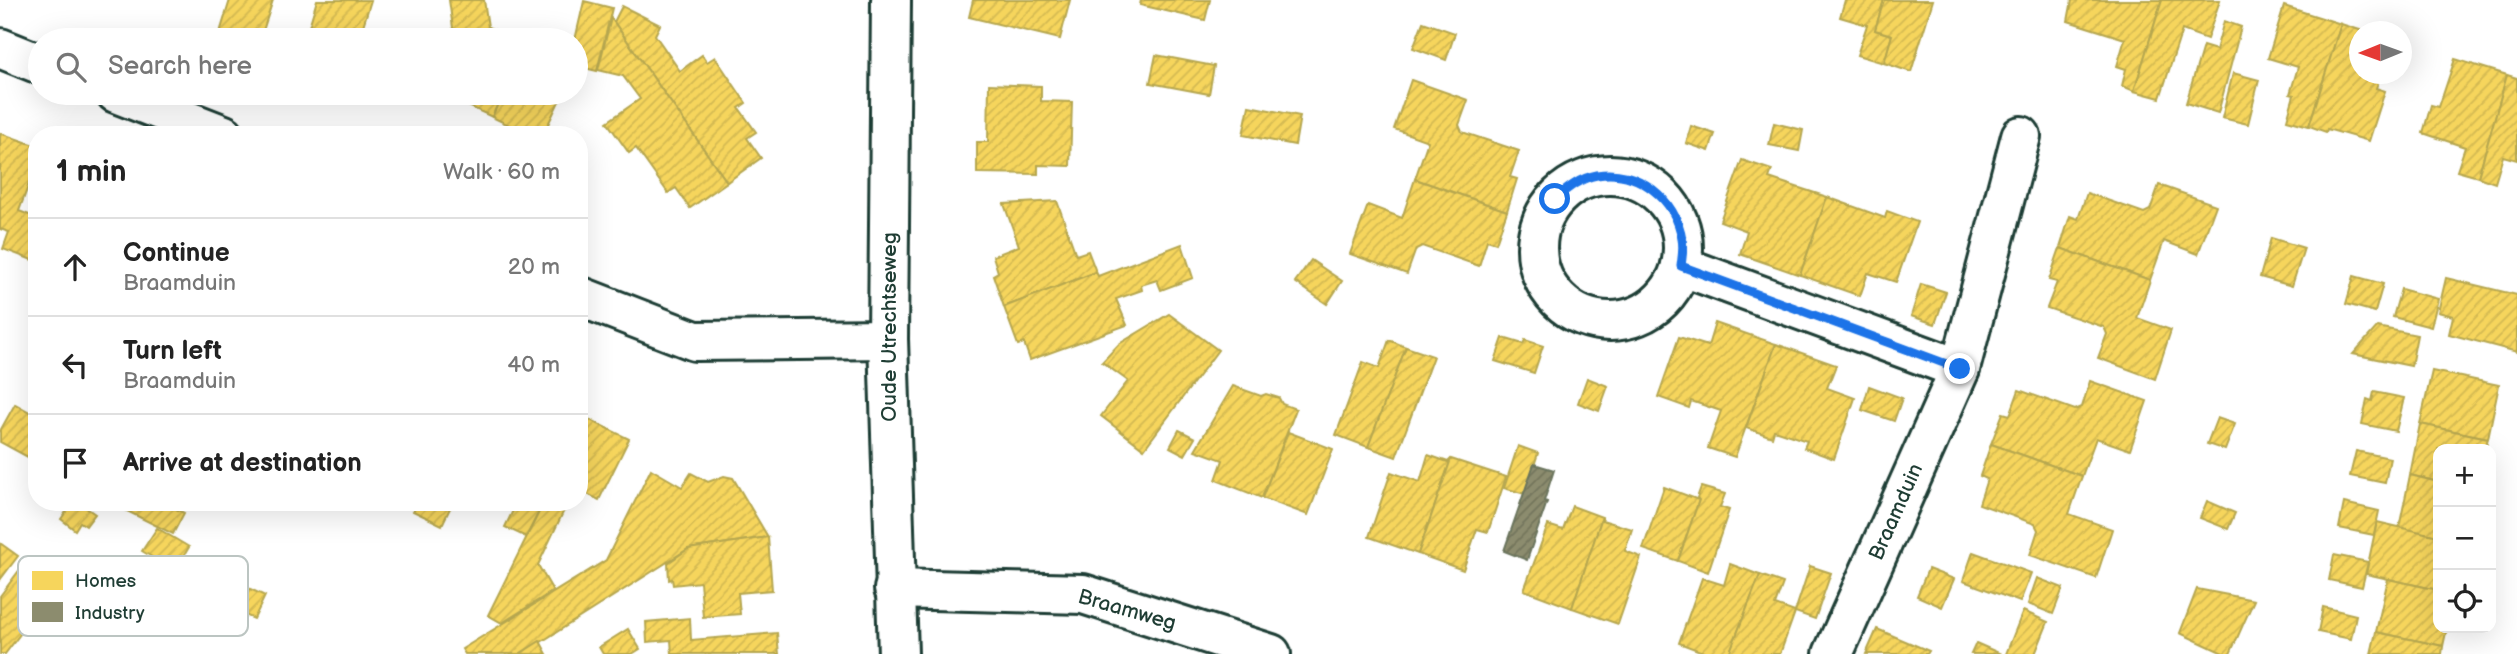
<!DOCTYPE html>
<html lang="en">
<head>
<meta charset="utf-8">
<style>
  body { margin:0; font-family:"Balsamiq Sans",sans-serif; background:#f6f6f6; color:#222 }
  .controls { position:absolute; right:21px; bottom:21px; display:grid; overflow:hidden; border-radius:14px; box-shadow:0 7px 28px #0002 }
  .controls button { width:63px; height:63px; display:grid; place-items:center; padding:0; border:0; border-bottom:2px solid #e0e0e0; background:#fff; color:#222; font:35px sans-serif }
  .compass { position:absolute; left:2349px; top:21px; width:63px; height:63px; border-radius:50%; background:#fff; box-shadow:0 7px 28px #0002; rotate:269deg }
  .stop { position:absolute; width:21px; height:21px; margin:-16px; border:5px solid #1a73e8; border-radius:50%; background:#fff }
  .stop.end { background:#1a73e8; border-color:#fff; box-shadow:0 2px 7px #0008 }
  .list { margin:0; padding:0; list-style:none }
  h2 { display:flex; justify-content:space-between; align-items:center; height:91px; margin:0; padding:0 28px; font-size:30px }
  h2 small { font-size:23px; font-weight:400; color:#767676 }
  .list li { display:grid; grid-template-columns:46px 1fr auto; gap:21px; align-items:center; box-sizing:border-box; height:98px; padding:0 28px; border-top:2px solid #e0e0e0 }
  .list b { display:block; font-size:26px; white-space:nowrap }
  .list p { margin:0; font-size:23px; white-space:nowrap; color:#767676 }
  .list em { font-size:23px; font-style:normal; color:#767676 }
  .icon { flex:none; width:38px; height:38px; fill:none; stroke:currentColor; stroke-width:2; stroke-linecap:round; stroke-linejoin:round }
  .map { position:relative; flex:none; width:2517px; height:654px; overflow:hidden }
  .search { position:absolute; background:#fff; box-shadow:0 7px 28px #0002; left:28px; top:28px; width:560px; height:77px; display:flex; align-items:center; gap:18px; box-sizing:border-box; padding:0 24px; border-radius:38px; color:#767676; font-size:26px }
  .panel { position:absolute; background:#fff; box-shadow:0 7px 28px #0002; left:28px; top:126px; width:560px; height:385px; border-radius:28px }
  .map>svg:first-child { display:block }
  .homes { fill:url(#homes-hatch); stroke:#b6a750; stroke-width:2 }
  .industry { fill:url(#industry-hatch); stroke:#6b745d; stroke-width:2 }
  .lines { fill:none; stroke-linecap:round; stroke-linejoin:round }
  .minor-casing { stroke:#1f3d34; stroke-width:44 }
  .minor { stroke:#fff; stroke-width:38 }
  .route { stroke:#1a73e8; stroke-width:9 }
  .labels { text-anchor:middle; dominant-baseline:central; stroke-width:7; stroke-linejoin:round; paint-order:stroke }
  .street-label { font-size:21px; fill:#1f3d34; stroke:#fff }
  .key { fill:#fff; stroke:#bcc5c2; stroke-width:2 }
  .key-label { font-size:19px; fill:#1f3d34 }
</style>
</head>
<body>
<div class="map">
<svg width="2517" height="654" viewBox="0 0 2517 654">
  <defs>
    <pattern id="homes-hatch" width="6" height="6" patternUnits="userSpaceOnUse" patternTransform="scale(1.75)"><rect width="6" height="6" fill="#f6d55c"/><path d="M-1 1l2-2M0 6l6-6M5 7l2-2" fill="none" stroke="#d2b851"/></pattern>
    <pattern id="industry-hatch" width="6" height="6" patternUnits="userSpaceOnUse" patternTransform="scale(1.75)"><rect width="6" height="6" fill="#8c8c6e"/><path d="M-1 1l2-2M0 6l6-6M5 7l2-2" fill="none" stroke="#72745b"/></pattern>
  </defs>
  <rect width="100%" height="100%" fill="#fff"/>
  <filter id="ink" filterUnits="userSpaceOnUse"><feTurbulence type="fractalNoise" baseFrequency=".0143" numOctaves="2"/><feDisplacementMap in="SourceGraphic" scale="14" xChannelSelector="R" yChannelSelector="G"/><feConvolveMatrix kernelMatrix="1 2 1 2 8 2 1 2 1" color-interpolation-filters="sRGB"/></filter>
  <g filter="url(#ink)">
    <!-- homes -->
    <g class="homes">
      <path d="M230,0H273L260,40L218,39Z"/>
      <path d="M317,0H371L360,36L376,40H305Z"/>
      <path d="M449,0H484L488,27L517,40H465L454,35Z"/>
      <path d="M973,0H1070L1060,39L969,17Z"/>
      <path d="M1141,0H1210L1205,20L1140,5Z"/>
      <path d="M1845,0H1884L1875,30L1892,35L1884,63L1857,55L1867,25L1840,17Z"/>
      <path d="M1884,0H1933L1911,72L1884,63L1892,35L1875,30Z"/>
      <path d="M2072,0H2162L2134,91L2122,86L2126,69L2117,66L2125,39L2068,21Z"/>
      <path d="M2162,0H2220L2207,39L2182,30L2160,98L2134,91Z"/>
      <path d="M584,1L612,8L597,71L576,66L575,40Z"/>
      <path d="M622,6L660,25L655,35L680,71L702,55L707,62L715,57L746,103L739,108L756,132L747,138L761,158L727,182L614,22Z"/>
      <path d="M2284,6L2341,24L2309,126L2287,120L2294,95L2290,94L2298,67L2268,58Z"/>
      <path d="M611,18L727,182L690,208L676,188L668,193L636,148L629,153L607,122L640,99L623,76L598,70Z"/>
      <path d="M2224,21L2241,27L2218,113L2186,103L2203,46L2216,50Z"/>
      <path d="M1423,22L1455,33L1446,60L1413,48Z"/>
      <path d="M2341,24L2366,32H2360V74H2381L2376,88L2385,91L2369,141L2327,129L2326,132L2309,126Z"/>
      <path d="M1156,55L1214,66L1209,94L1150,83Z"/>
      <path d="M2455,59L2507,75L2478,177L2457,171L2465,147L2423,133L2431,105L2439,107Z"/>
      <path d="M2233,73L2259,80L2248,124L2222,118Z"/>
      <path d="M2507,75L2517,78V160L2503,156L2495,183L2478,177Z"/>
      <path d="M1411,80L1468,100L1459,125L1462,132L1519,151L1510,177L1517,179L1507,211L1415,179L1428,141L1394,129Z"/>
      <path d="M989,84L1041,86V101L1072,102L1070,166L1038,165V174L977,173V142H988Z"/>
      <path d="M449,93H503L492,117L447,96Z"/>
      <path d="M503,93H563L543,135H530L492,117Z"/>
      <path d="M1249,106L1300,116L1295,145L1243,135Z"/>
      <path d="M1774,123L1803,130L1799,151L1769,145Z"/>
      <path d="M1691,126L1715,134L1709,151L1686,143Z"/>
      <path d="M0,133L37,146V162L19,211L37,218L35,261L3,249L9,232L0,229Z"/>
      <path d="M1742,160L1772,170L1769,178L1827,197L1800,275L1740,254L1747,231L1720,221Z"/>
      <path d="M1415,179L1507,211L1496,243L1487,240L1479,266L1422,246L1416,249L1407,274L1350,254L1368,205L1402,218Z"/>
      <path d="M2159,185L2216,205L2198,254L2164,241L2150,280L2060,248L2070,216L2078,219L2087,193L2144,213L2150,210Z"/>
      <path d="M1827,197L1885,218L1887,211L1917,222L1896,282L1868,273L1860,296L1800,275Z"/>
      <path d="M1057,201L1076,255L1088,251L1096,272L1004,307L993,275L998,272L993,256L1019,246L1004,204Z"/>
      <path d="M2271,238L2304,248L2292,286L2260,277Z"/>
      <path d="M1182,244L1193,278L1161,290L1157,280L1141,285L1142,290L1116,299L1127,325L1030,360L1024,343L1018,345L1004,307L1096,272L1098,276Z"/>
      <path d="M2060,248L2150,280L2137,318L2171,330L2155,379L2098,358L2107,334L2104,327L2047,308L2057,282L2049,280Z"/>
      <path d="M1311,260L1342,281L1327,304L1295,282Z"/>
      <path d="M2354,276L2383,284L2375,312L2346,304Z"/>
      <path d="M2446,278L2517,295V352L2449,334L2453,316L2438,312Z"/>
      <path d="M1921,284L1946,292L1935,324L1911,316Z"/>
      <path d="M2401,289L2438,299L2431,327L2393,317Z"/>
      <path d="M1169,314L1218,350L1144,449L1101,416L1128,381L1102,362L1119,344Z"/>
      <path d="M1715,323L1776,344L1735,457L1708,448L1721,411L1691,401L1689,408L1658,397L1679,337L1708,346Z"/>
      <path d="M2377,327L2417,335L2411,366L2353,354Z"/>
      <path d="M1503,338L1523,344L1525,340L1543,346L1534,373L1495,361Z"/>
      <path d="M1389,340L1406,347L1368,447L1336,435L1363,362L1379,368Z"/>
      <path d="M1776,344L1836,365L1827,388L1855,398L1834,459L1804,448L1807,441L1774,430L1772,437L1746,428Z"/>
      <path d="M1406,347L1433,356L1396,457L1368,447Z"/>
      <path d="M2432,371L2499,385L2488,438L2420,424Z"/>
      <path d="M1587,378L1608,386L1599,411L1578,403Z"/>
      <path d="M2090,381L2147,401L2130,450L2096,438L2082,476L1991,444L2003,413L2010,415L2019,390L2075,410L2082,407Z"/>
      <path d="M1233,386L1261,396L1266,394L1279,398L1282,404L1296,409L1262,498L1216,480L1223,460L1195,450Z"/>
      <path d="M1869,386L1902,398L1894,421L1862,410Z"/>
      <path d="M2374,392L2404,398L2396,431L2362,424L2367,399L2372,401Z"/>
      <path d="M15,404L37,416V462L0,442V431Z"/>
      <path d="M586,418L629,439L599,500L579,490V431Z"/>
      <path d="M2217,418L2235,424L2225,450L2207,444Z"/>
      <path d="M2420,424L2488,438L2485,449H2438V482L2410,475Z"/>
      <path d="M1179,430L1195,438L1185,455L1170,447Z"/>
      <path d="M1288,432L1333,449L1308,515L1262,498Z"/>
      <path d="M1991,444L2082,476L2069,514L2112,529L2096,578L2030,555L2038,530L2035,524L1979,504L1987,479L1980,476Z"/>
      <path d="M1518,446L1538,453L1525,494L1504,488Z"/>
      <path d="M2356,451L2390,458L2385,483L2350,476Z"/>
      <path d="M1428,455L1448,462L1451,459L1418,554L1369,537L1391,472L1420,482Z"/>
      <path d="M1451,459L1506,477L1488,532L1477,529L1463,570L1418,554Z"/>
      <path d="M651,469L682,487L691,473L708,482L724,476L733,478L768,537L688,549L522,654H465L462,649L606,560Z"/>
      <path d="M2410,475L2438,482V536L2399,528Z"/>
      <path d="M1664,487L1699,500L1678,561L1643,549Z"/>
      <path d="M1701,487L1725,494L1720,507L1729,510L1708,572L1678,561L1699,500L1697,498Z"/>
      <path d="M2207,501L2235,513L2228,529L2200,518Z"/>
      <path d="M73,502H78L95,514L86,526L80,522L75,530L61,519Z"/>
      <path d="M119,502H162L184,513L173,534L117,506Z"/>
      <path d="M417,502H453L442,525L413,511Z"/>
      <path d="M517,502H544L526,537L505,527Z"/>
      <path d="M544,502H568L538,565L553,591L502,623L488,615Z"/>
      <path d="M2344,503L2379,511L2374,535L2339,528Z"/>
      <path d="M1572,506L1602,517L1572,608L1524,590L1548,525L1563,530Z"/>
      <path d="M1602,517V520L1632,529L1625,551L1641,557L1618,624L1572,608Z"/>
      <path d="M2377,522L2438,536V590L2366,574Z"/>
      <path d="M157,528L189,547L175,571L142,551Z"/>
      <path d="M768,537L772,590L738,593L740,614L703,617L700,582L673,585L672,579L669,580L668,563L688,549Z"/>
      <path d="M0,543L18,556L0,580Z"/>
      <path d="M1973,552L2031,573L2020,602L1963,581Z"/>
      <path d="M2334,555L2368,562L2362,587L2329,580Z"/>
      <path d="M27,560L58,584L5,654H0V596Z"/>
      <path d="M1730,564L1760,575L1729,654H1708L1679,643L1702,578L1724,585Z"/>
      <path d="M1810,566L1831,573L1815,619L1795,612Z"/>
      <path d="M1928,569L1954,579L1942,607L1917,596Z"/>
      <path d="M1760,575L1783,583L1775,605L1795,612L1780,654H1729Z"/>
      <path d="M2037,578L2063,588L2053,614L2028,604Z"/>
      <path d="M2388,579L2438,590V628H2447L2443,646L2376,632Z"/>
      <path d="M242,585L265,596L254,619L231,609Z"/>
      <path d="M2197,589L2254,600L2230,654H2225L2180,633Z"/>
      <path d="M2323,607L2356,615L2351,639L2318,632Z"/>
      <path d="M2023,611L2048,622L2035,654H2006Z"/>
      <path d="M690,618L691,640L777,633L779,654H672L671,640L647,642L646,622Z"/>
      <path d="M628,629L640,649L632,654H603L599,647Z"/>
      <path d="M1877,629L1929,651L1927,654H1866Z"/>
      <path d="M2376,632L2443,646L2442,654H2371Z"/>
      <path d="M540,641L547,654H522L521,653Z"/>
      <path d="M1976,643L2001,654H1971Z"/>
    </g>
    <!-- industry -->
    <path class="industry" d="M1534,464L1554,470L1544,501L1547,502L1527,560L1504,551Z"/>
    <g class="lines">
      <defs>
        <g id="minor">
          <path d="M891,0L888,339L898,654"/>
          <path d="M0,48L40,64"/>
          <path d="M116,93L224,135"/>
          <circle cx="1610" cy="248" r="73"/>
          <path d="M1681,266L1960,369"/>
          <path d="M579,296L695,341L888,339"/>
          <path d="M894,589L1083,594L1271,654"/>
          <path d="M1833,654L1960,369L2021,136"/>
        </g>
      </defs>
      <!-- minor casing -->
      <use href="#minor" class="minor-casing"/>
      <!-- minor -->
      <use href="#minor" class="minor"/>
    </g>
  </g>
  <g class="lines" filter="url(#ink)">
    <!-- route -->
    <path class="route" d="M1555,199C1568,188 1580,178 1597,175C1638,168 1676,199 1682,239C1684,248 1682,257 1681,266L1960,369"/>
  </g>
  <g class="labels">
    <!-- street labels -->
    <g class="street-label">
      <text transform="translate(889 327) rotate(-90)">Oude Utrechtseweg</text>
      <text transform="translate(1896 512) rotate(-66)">Braamduin</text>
      <text transform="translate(1127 610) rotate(16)">Braamweg</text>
    </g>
  </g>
  <!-- legend -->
  <rect x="18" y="556" width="230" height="80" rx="10" class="key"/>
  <rect x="32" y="571" width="31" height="19" fill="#f6d55c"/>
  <rect x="32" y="602" width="31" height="20" fill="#8c8c6e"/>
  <g class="key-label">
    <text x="75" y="587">Homes</text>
    <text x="75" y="619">Industry</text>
  </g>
</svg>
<div class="controls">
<button>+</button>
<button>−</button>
<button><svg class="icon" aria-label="locate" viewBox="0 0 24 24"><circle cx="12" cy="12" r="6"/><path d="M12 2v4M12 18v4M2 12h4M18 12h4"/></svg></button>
</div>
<svg class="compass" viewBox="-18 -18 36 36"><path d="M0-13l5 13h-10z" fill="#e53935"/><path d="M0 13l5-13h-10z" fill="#767676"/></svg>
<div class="stop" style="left:1555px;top:199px"></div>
<div class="stop end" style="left:1960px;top:369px"></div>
<div class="search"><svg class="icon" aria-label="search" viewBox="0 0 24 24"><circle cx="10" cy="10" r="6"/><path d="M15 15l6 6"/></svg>Search here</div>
<section class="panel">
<h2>1 min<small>Walk · 60 m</small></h2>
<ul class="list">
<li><svg class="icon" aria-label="ahead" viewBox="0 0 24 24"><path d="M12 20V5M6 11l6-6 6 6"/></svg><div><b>Continue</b><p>Braamduin</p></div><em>20 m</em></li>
<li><svg class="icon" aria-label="left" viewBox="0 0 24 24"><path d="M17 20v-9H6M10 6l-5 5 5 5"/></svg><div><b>Turn left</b><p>Braamduin</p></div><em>40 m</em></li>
<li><svg class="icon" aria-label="arrive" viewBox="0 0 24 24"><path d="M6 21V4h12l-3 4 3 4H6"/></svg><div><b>Arrive at destination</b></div></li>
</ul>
</section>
</div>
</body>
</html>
